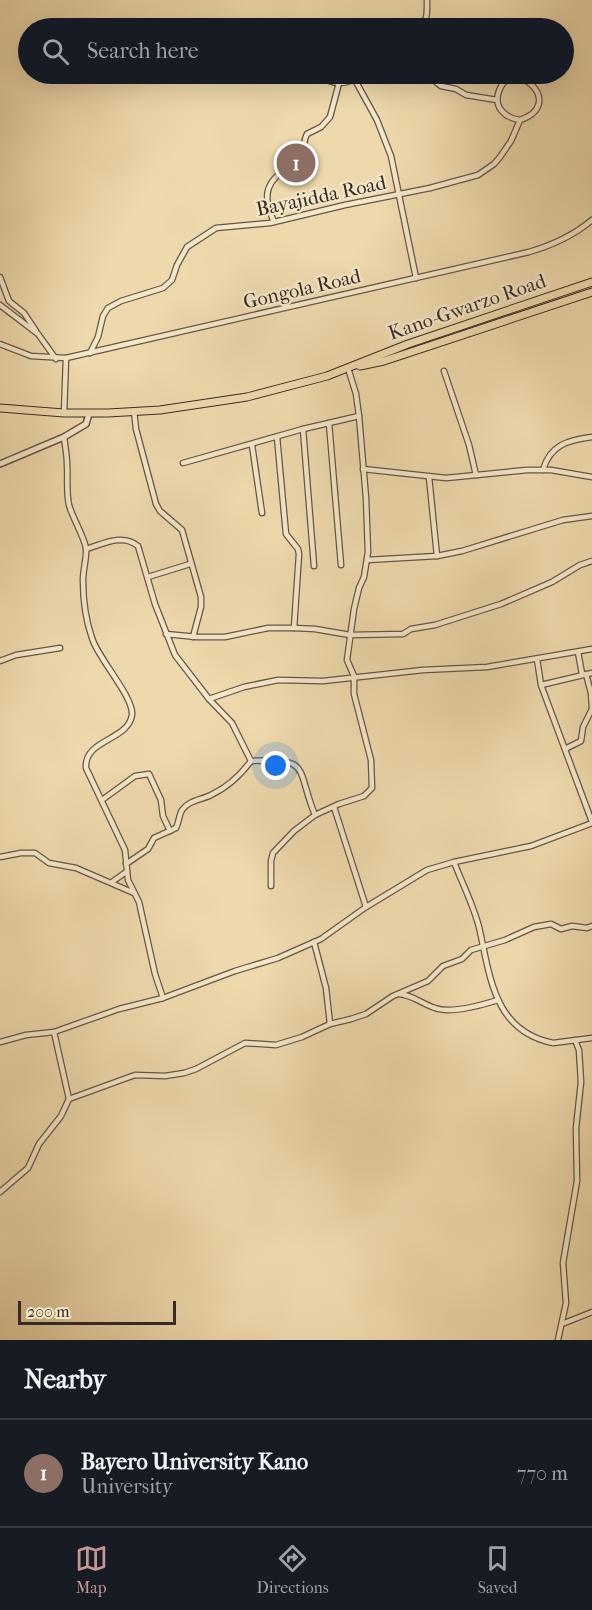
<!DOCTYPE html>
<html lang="en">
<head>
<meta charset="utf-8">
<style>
  body { margin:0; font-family:"IM FELL French Canon",serif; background:#242831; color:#f1f3f6 }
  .scale { position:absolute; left:18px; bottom:15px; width:158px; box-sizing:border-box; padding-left:6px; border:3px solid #372c24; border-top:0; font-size:16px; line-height:21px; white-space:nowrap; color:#372c24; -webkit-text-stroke:4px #f4e6c9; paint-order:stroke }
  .you { position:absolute; left:276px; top:766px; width:21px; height:21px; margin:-15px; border:4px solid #fff; border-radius:50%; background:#1a73e8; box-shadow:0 0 0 9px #1a73e833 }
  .badge { display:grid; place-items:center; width:39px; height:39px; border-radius:50%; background:#c59692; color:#fff; font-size:20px; font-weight:700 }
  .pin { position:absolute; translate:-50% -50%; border:3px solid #fff; box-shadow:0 2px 6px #0006 }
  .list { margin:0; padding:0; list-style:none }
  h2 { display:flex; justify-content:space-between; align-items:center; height:78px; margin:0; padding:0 24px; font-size:26px }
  h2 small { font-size:20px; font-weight:400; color:#9ea1a6 }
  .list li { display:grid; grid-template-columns:39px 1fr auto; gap:18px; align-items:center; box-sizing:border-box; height:108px; padding:0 24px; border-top:2px solid #363941 }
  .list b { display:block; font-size:22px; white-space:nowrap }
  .list p { margin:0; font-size:20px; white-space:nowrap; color:#9ea1a6 }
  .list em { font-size:20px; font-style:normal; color:#9ea1a6 }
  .icon { flex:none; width:33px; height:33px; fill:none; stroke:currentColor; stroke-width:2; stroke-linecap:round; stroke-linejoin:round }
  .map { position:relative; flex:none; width:592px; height:1340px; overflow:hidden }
  .search { position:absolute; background:#171b24; box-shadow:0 6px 24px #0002; left:18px; right:18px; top:18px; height:66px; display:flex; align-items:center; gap:15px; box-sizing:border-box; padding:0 21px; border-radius:33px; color:#9ea1a6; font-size:22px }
  .sheet { height:186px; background:#171b24 }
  nav { display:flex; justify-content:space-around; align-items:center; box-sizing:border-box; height:84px; border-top:2px solid #363941; background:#171b24; font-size:16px; color:#9ea1a6 }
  nav a { display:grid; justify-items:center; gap:3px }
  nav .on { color:#c59692 }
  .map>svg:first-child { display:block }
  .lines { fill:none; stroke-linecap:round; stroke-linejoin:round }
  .minor-casing { stroke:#655746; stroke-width:7 }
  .tertiary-casing { stroke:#655746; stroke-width:8 }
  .primary-casing { stroke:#372c24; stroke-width:9 }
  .minor { stroke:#f4e6c9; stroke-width:4.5 }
  .tertiary { stroke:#f4e6c9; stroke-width:5 }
  .primary { stroke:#eed9ac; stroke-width:7 }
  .labels { text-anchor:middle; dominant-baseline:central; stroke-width:4.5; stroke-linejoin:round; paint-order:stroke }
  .street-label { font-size:20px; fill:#372c24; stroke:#f4e6c9 }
</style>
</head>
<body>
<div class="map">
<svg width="592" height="1340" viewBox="0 0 592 1340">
  <rect width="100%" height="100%" fill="#eed9ac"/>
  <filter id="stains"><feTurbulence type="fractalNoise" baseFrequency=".00333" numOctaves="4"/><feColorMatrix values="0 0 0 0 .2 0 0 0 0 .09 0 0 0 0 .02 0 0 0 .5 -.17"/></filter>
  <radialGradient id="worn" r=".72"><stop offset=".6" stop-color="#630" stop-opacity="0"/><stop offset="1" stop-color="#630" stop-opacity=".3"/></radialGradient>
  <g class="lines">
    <defs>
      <g id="minor">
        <path d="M420,28C428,20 427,11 427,0"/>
        <path d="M319,74C331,86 348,86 361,74"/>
        <path d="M430,74L436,82L441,86L456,89L466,95L497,100"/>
        <path d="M355,80L377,120L391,156L416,278"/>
        <path d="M274,222C265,202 262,186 283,171C288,168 296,166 299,161C306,152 302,143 307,134L321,127L330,117L339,83"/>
        <path d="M0,277L9,301L24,313L36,331"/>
        <path d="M0,305L38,334L56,359"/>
        <path d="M0,344L31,356L66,358"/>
        <path d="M90,353L98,337L103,316L108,308L121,301L163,288L172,280L177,265L187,247L216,228L270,223L345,205L430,188L478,175L494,164L500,157L511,141L520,120C568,104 512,54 499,91C493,107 505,118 520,120"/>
        <path d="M444,371L469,445L476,475"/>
        <path d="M134,411L136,429L156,504L160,511L182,530L201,597V607L193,637"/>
        <path d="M64,413L66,358L529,252C553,245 573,236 592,220"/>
        <path d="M329,423L341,565"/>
        <path d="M303,429L314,566"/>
        <path d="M64,437C65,446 67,455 67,464C68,478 66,492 69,505C73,519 83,534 86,548C87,557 83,570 83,580C83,598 86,621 92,638C97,657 134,697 132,715C128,741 84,739 86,768L125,850L128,880L139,902L155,974L163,998"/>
        <path d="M277,437L286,534L298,549L299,554L294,628"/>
        <path d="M252,445L262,513"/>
        <path d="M183,463L303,429L359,416"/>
        <path d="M363,469L446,478L527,470H551L592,477"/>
        <path d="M543,470C550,445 568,440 592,437"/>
        <path d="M429,477L437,556"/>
        <path d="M86,549C103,544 123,533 138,546L155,604L175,655L209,699L232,723L251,761"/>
        <path d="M367,560L437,556L462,551L563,520L592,516"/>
        <path d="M148,577L190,564"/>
        <path d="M166,634L197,637H225L268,628H294L315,629L350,635L403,634L411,629L435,625L501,604L552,582L580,565L592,561"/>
        <path d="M578,652L582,674"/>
        <path d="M537,659L541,685L592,822"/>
        <path d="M0,661L16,655L60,648"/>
        <path d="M586,674L591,693L592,708"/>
        <path d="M541,685L592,673"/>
        <path d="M209,699L244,687L278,680L323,681L423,670L487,667L592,649"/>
        <path d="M565,749L581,741L583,727L592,709"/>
        <path d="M251,761C312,757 296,769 315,815"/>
        <path d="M102,800L135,776L149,774L161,800L163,816L170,831"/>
        <path d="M334,807L366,907"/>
        <path d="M0,857L21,853H35L49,863L76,868L134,893"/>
        <path d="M454,862C462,883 473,904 479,927C490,975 493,1031 553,1043L592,1038"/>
        <path d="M126,864L148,849L154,838L176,828C179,822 179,815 182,810C189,800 201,800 211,795C228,787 240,776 251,761"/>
        <path d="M112,882L126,872"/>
        <path d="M271,886V861L273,853L294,831L315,815L339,804L364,796L372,788L371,760L354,694V676L347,660L354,609L359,588L364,577L368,552L366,498L359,416L356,394L348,368"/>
        <path d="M314,942L326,988L330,1024"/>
        <path d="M399,994C413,995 422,1004 435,1008C451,1014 482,1005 498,1000"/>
        <path d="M0,1042L26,1035L54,1032L119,1009L163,998L235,971L278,958L321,939L366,907L427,870L454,862L531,846L592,823"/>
        <path d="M69,1099L135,1075L165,1076L184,1073L196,1069L245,1043L276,1045L302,1037L330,1024L351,1019L366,1014L393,996L428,981L443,966L462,959L471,950L505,940L534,927L551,924L561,929L572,926L587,928L592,926"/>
        <path d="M0,1192L28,1168L39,1144L61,1116L69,1099L54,1032"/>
        <path d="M562,1324L592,1312"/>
        <path d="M558,1340L566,1303L563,1263L577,1181L576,1128L581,1082L579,1050L575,1040"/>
      </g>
      <path id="tertiary" d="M0,464L64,437L86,424L89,414"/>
      <g id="primary">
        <path d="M360,366L384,361L592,292"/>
        <path d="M0,408L64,413H108L160,410L247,397L327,376L408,344L592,282"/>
      </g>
    </defs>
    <!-- minor casing -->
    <use href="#minor" class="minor-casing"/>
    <!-- tertiary casing -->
    <use href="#tertiary" class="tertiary-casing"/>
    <!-- primary casing -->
    <use href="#primary" class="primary-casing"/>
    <!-- minor -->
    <use href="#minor" class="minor"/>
    <!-- tertiary -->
    <use href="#tertiary" class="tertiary"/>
    <!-- primary -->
    <use href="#primary" class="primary"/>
  </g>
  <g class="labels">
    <!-- street labels -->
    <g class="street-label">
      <text transform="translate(321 196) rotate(-12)">Bayajidda Road</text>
      <text transform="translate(302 289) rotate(-13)">Gongola Road</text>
      <text transform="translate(467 307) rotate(-19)">Kano-Gwarzo Road</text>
    </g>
  </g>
  <rect width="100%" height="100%" filter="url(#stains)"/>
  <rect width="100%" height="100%" fill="url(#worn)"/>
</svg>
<div class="scale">200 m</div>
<div class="you"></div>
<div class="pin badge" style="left:296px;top:163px;background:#8d6e63">1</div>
<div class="search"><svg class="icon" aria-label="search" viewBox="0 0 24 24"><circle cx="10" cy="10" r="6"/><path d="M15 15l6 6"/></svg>Search here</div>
</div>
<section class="sheet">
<h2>Nearby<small></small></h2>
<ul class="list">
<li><span class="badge" style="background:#8d6e63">1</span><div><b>Bayero University Kano</b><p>University</p></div><em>770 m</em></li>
</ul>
</section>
<nav>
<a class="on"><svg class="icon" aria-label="map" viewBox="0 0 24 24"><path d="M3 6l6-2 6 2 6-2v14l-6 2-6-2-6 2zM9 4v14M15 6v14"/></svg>Map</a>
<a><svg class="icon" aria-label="directions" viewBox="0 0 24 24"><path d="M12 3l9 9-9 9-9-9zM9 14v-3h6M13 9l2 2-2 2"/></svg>Directions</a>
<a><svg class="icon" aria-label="saved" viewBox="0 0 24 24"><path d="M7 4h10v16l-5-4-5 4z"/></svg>Saved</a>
</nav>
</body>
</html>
